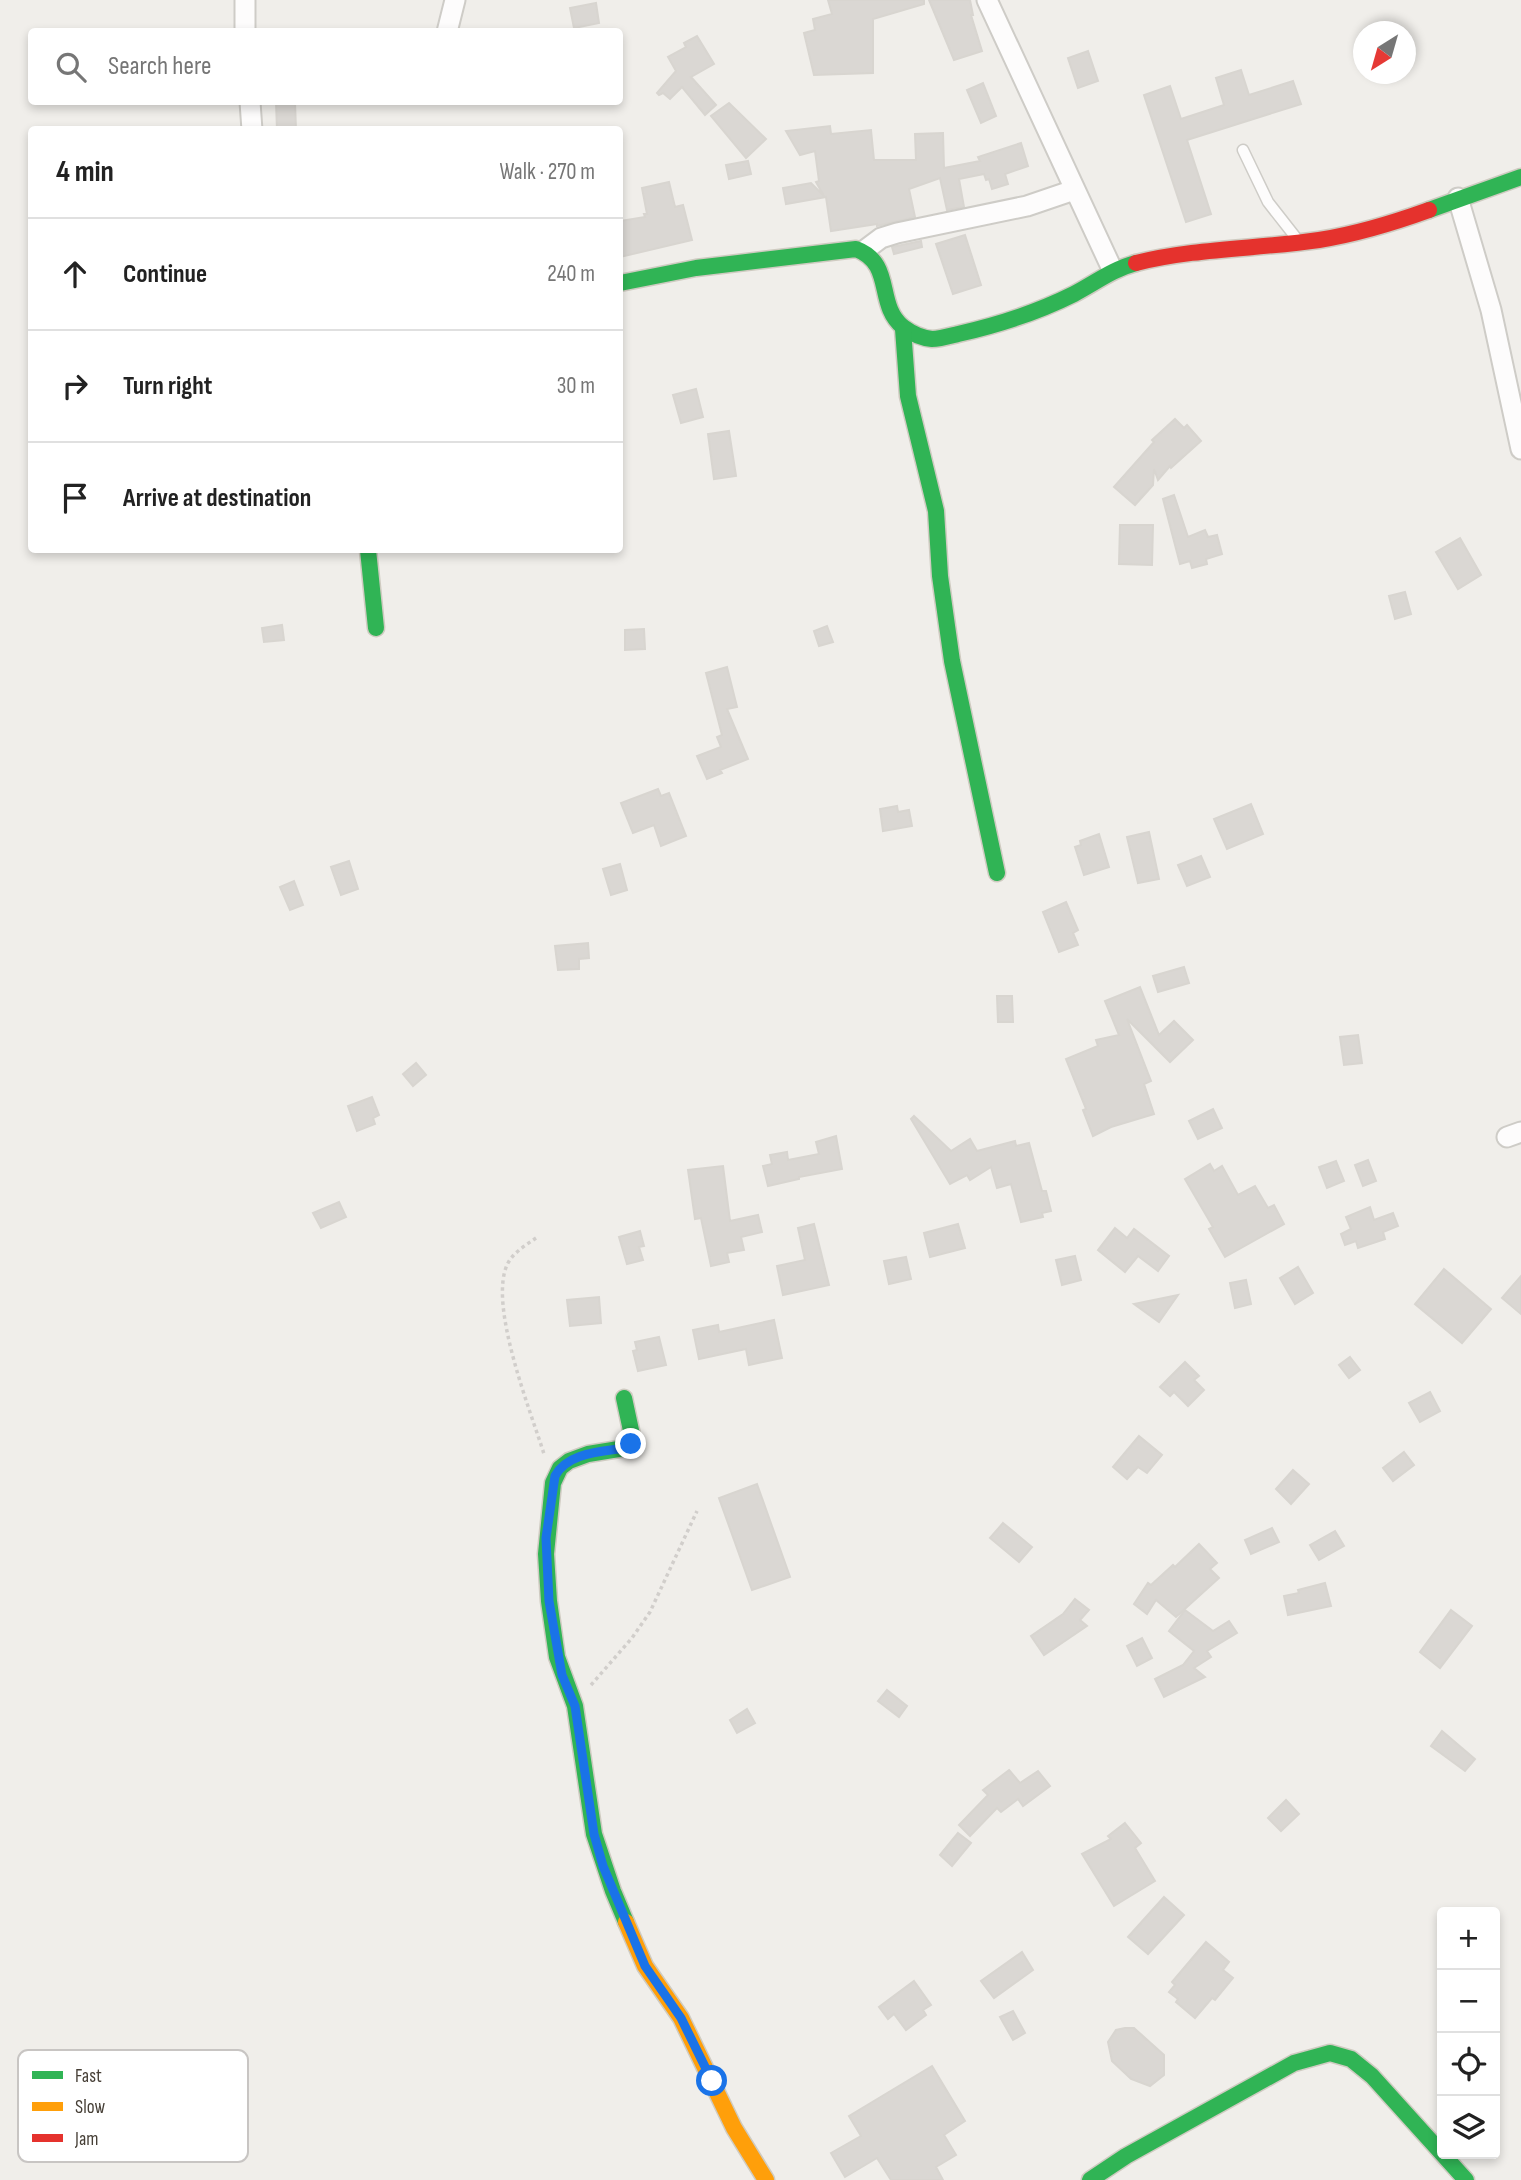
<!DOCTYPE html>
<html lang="en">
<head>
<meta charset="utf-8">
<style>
  body { margin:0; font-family:"Sofia Sans Condensed",sans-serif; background:#f6f6f6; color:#222 }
  .controls { position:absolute; right:21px; bottom:21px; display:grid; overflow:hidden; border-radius:7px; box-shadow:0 4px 10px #0003 }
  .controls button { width:63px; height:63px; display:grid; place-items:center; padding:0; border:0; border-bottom:2px solid #e0e0e0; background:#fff; color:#222; font:35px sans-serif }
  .compass { position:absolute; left:1353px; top:21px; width:63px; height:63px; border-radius:50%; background:#fff; box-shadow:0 4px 10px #0003; rotate:217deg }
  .stop { position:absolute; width:21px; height:21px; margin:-16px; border:5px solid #1a73e8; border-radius:50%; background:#fff }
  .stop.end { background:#1a73e8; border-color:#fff; box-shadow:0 2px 7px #0008 }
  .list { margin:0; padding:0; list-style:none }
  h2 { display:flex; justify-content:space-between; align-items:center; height:91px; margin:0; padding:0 28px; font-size:30px }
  h2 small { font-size:23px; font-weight:400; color:#767676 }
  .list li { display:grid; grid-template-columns:46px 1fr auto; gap:21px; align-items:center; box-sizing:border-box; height:112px; padding:0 28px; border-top:2px solid #e0e0e0 }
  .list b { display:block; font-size:26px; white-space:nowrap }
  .list em { font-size:23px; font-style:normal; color:#767676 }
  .icon { flex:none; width:38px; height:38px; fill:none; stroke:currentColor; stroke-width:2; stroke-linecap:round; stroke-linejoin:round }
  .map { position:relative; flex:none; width:1521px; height:2180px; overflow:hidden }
  .search { position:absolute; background:#fff; box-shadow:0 4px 10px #0003; left:28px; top:28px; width:595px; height:77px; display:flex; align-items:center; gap:18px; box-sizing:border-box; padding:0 24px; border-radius:7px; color:#767676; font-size:26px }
  .panel { position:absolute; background:#fff; box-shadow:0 4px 10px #0003; left:28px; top:126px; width:595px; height:427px; border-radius:7px }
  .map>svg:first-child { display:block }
  .building { fill:#dad7d3; stroke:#d8d5d0; stroke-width:2 }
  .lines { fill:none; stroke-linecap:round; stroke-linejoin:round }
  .lane-casing { stroke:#ceccc7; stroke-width:13 }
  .street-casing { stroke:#ceccc7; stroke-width:23 }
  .fast-casing { stroke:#cfcbc1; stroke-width:19 }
  .slow-casing { stroke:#cfcbc1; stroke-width:19 }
  .jam-casing { stroke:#cfcbc1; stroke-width:19 }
  .path { stroke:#d1cecb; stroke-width:3.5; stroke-dasharray:3.5 3.5; stroke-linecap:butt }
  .lane { stroke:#fdfcfc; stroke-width:10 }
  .street { stroke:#fdfcfc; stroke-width:19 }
  .fast { stroke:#30b455; stroke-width:16 }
  .slow { stroke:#ff9f0a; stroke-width:16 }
  .jam { stroke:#e5322d; stroke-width:16 }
  .route { stroke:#1a73e8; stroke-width:9 }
  .key { fill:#fff; stroke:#c8c5c3; stroke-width:2 }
  .key-label { font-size:19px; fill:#463f36 }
</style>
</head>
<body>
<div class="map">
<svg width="1521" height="2180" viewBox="0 0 1521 2180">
  <rect width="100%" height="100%" fill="#f0eeea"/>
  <!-- building -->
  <g class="building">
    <path d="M828,0H924V4L873,19V73L814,75L804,33L815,30L813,19L832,14Z"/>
    <path d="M929,0H970L973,15H971L982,51L954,60Z"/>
    <path d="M596,3L599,23L574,28L570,8Z"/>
    <path d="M697,36L714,64L691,77L716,105L705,115L682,87L670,99L663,93L659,95L657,93L676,71L668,57L686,47L684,43Z"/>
    <path d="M1088,51L1098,81L1078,88L1068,58Z"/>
    <path d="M1241,70L1249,95L1293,81L1301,104L1187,140L1211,214L1186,222L1144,95L1170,86L1181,119L1224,105L1216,78Z"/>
    <path d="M983,83L996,116L981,123L967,90Z"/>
    <path d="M276,102H295L296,130H277Z"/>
    <path d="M729,103L766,139L746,158L711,116Z"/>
    <path d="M830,126L831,134L871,130L874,160H916L915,134L943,133L944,168L980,161L978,157L1021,143L1028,166L1005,174L1008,184L992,189L989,179L986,180L984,174L959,179L964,207L947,210L940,178L909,189L915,217L877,226V224L831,231L826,197L786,204L783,188L811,183L824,196L816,182L819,181L815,151L800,155L786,131Z"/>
    <path d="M748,161L751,174L729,179L726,165Z"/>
    <path d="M669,182L675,207L683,205L692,240L620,257V221L645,217L644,214H647L642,188Z"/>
    <path d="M965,235L981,285L953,294L936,244Z"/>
    <path d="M921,241L922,247L894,254L892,247Z"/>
    <path d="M696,389L703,417L681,423L673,395Z"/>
    <path d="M1175,419L1184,428L1187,425L1201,441L1171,468L1170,466L1158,480L1154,469L1153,485L1135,505L1114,487L1154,442L1152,440Z"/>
    <path d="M729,431L736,476L714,479L708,434Z"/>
    <path d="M1174,495L1188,537L1205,530L1208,537L1217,535L1222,554L1206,559L1207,564L1192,568L1190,561L1180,564L1163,499Z"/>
    <path d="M1120,525H1153L1152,565L1119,564Z"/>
    <path d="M1460,538L1481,575L1458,589L1436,552Z"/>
    <path d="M1405,592L1411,614L1395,619L1389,596Z"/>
    <path d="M282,625L284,640L264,642L262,628Z"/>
    <path d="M827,626L833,642L819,646L814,631Z"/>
    <path d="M644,629L645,649L625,650V630Z"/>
    <path d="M727,667L737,707L727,709L748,759L720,770L722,773L707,779L697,756L721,747L717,737L722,735L706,673Z"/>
    <path d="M658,789L661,796L669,793L686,836L661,846L654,825L633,833L621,803Z"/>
    <path d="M1251,804L1263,834L1227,849L1214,819Z"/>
    <path d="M897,806L898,812L909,810L912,826L883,831L880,809Z"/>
    <path d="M1149,832L1159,879L1138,883L1127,837Z"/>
    <path d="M1099,834L1109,867L1084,875L1075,847L1081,845L1080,841Z"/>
    <path d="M1201,856L1210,877L1187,886L1178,865Z"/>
    <path d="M349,861L358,889L341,895L331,867Z"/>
    <path d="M620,864L627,890L611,895L603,869Z"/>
    <path d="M294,881L303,905L290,910L280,887Z"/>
    <path d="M1066,902L1078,930L1073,933L1078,945L1059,952L1043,912Z"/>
    <path d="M588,943L589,958L579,959V969L558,970L555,946Z"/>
    <path d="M1184,967L1189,983L1158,992L1153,976Z"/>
    <path d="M1140,987L1159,1035L1174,1021L1193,1040L1170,1062L1127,1019L1151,1081L1144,1084L1154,1114L1111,1127L1093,1136L1083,1110L1086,1109L1066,1059L1098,1046L1096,1040L1119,1035L1105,1001Z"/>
    <path d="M997,996H1012L1013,1022H998Z"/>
    <path d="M1358,1035L1362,1063L1344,1065L1340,1037Z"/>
    <path d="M416,1063L426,1075L413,1086L403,1074Z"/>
    <path d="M372,1097L379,1115L373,1118L375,1124L357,1131L348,1106Z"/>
    <path d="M1213,1109L1222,1128L1198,1139L1189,1121Z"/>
    <path d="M914,1116L951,1151L970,1139L977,1151L1015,1141L1016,1146L1029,1143L1042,1191H1046L1051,1211L1042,1213L1043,1217L1021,1222L1011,1184L997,1188L991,1167L970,1180L967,1175L950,1184L911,1119Z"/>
    <path d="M836,1136L842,1169L799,1177V1179L768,1186L763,1166L772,1164L770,1155L787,1152L788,1160L819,1154L816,1142Z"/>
    <path d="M1368,1160L1376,1181L1363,1186L1355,1165Z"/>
    <path d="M1336,1161L1344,1181L1327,1188L1319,1167Z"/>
    <path d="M1210,1164L1214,1171L1222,1166L1238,1195L1255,1186L1268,1208L1274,1205L1284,1224L1225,1257L1209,1229L1213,1227L1185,1179Z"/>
    <path d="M723,1166L730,1221L758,1215L762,1232L741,1237L744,1250L727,1253L729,1262L711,1266L701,1218L695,1219L688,1170Z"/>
    <path d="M339,1202L346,1217L321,1228L313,1213Z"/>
    <path d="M1370,1207L1374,1220L1393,1213L1398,1226L1383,1232L1385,1239L1358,1248L1356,1241L1345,1245L1341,1234L1351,1229L1346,1217Z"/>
    <path d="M814,1224L829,1285L783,1295L777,1266L805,1260L798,1228Z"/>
    <path d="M958,1224L965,1248L930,1257L924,1233Z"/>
    <path d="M1115,1228L1127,1238L1134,1229L1169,1256L1158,1271L1138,1256L1125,1272L1098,1250Z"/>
    <path d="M640,1231L644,1246L639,1247L643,1260L627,1264L619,1237Z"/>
    <path d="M1075,1256L1081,1280L1062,1285L1056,1260Z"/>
    <path d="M906,1257L911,1279L889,1284L884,1261Z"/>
    <path d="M1298,1267L1313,1293L1295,1304L1280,1278Z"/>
    <path d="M1444,1269L1491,1309L1462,1343L1415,1304Z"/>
    <path d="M1521,1276V1314L1502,1298Z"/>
    <path d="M1246,1280L1251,1304L1235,1308L1230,1283Z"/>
    <path d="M1178,1295L1159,1322L1134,1304Z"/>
    <path d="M599,1297L601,1323L570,1326L567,1300Z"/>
    <path d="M774,1320L782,1358L749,1365L746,1349L699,1359L693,1330L718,1325L719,1332Z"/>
    <path d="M659,1337L666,1365L638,1371L633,1351L637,1350L635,1342Z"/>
    <path d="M1350,1357L1360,1370L1349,1378L1339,1365Z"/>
    <path d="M1185,1362L1199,1376L1194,1380L1204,1390L1188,1406L1174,1392L1170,1396L1160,1387Z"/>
    <path d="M1430,1392L1440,1411L1420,1422L1409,1403Z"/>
    <path d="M1139,1436L1162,1455L1147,1473L1138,1467L1127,1479L1113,1467Z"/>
    <path d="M1404,1452L1414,1465L1393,1481L1383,1468Z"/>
    <path d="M1293,1470L1309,1484L1291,1504L1276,1489Z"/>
    <path d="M757,1484L790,1577L752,1590L719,1498Z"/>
    <path d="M1003,1523L1032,1547L1019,1562L990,1538Z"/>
    <path d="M1272,1528L1279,1542L1251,1554L1245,1540Z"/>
    <path d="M1335,1531L1344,1546L1319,1560L1310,1545Z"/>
    <path d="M1199,1544L1217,1563L1210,1569L1219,1578L1176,1617L1156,1600L1147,1614L1134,1604L1148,1583L1151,1585L1173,1565L1175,1567Z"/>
    <path d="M1325,1583L1331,1606L1288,1615L1284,1596L1299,1593L1298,1590Z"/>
    <path d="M1075,1599L1089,1610L1080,1620L1087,1626L1044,1655L1031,1636L1063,1614Z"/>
    <path d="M1185,1610L1213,1631L1229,1621L1237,1633L1207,1651L1211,1657L1194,1668L1205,1677L1164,1697L1155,1679L1183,1665L1194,1651L1169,1631Z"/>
    <path d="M1451,1610L1472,1626L1440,1668L1420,1652Z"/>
    <path d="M1142,1638L1152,1658L1137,1666L1127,1646Z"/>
    <path d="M887,1690L907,1706L899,1717L878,1701Z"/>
    <path d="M747,1709L755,1723L737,1733L730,1720Z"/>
    <path d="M1442,1731L1475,1759L1465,1771L1431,1746Z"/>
    <path d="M1009,1770L1020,1783L1038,1771L1050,1786L1023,1806L1018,1799L1001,1812L997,1808L970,1836L959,1825L988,1795L983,1790Z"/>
    <path d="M1286,1800L1299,1814L1281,1831L1268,1818Z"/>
    <path d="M1125,1823L1141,1843L1135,1848L1155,1881L1114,1906L1082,1854L1111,1839L1108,1836Z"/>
    <path d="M958,1833L971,1843L952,1866L940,1855Z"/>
    <path d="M1164,1897L1184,1915L1148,1954L1128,1937Z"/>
    <path d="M1206,1942L1229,1962L1223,1970L1233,1978L1215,2000L1212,1998L1195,2018L1176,2002L1178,1999L1169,1992L1175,1985L1172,1982Z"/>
    <path d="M1022,1952L1033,1970L994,1998L981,1981Z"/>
    <path d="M914,1981L931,2005L923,2010L926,2015L906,2030L894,2014L888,2019L879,2007Z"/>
    <path d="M1013,2011L1025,2033L1013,2040L1000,2017Z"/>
    <path d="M1125,2028H1134L1164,2055V2075L1150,2086L1131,2079L1112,2061L1108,2042L1116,2030Z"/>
    <path d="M932,2066L965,2121L944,2135L956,2155L936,2167L943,2180H891L877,2158L845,2177L831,2153L861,2136L849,2116Z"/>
  </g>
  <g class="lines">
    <defs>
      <path id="lane" d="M1243,150L1268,202L1297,239"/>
      <g id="street">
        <path d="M245,0V32"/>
        <path d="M987,0L1112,269"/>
        <path d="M447,32L455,0"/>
        <path d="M250,102L252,130"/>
        <path d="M1458,198L1491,310L1521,449"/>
        <path d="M865,250L881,238L897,233L1027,206L1074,190"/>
        <path d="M1507,1137L1521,1132"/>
      </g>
      <g id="fast">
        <path d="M1429,210L1521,177"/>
        <path d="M620,283L696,268L856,249C895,264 875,304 903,327C911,333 922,338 932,339C940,339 950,336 958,334C998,325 1038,312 1074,294C1095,283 1113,269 1136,263"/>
        <path d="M903,329L908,396L936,511L940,576L952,661L997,873"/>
        <path d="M368,550L376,628"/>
        <path d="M624,1398L632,1435L630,1444L625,1448L588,1454L569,1461L560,1468L553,1483L546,1554L549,1601L557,1657L575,1706L594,1834L613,1891L626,1922"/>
        <path d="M1090,2180L1126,2156L1294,2063L1330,2053L1351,2059L1372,2076L1466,2180"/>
      </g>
      <path id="slow" d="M626,1922L645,1966L681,2018L734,2128L766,2180"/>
      <path id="jam" d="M1136,263C1196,248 1258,249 1319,240C1357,234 1393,223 1429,210"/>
    </defs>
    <!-- lane casing -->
    <use href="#lane" class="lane-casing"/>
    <!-- street casing -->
    <use href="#street" class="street-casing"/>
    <!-- fast casing -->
    <use href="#fast" class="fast-casing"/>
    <!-- slow casing -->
    <use href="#slow" class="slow-casing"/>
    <!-- jam casing -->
    <use href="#jam" class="jam-casing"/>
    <!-- path -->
    <g class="path">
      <path d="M536,1238C526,1245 514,1252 508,1263C487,1303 531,1412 544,1454"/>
      <path d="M591,1685L632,1638L650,1612L697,1511"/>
    </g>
    <!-- lane -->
    <use href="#lane" class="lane"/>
    <!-- street -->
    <use href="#street" class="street"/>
    <!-- fast -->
    <use href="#fast" class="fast"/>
    <!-- slow -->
    <use href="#slow" class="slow"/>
    <!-- jam -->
    <use href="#jam" class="jam"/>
  </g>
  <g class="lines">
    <!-- route -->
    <path class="route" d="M631,1444L625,1448C602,1452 568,1452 555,1476L546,1538L549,1601L562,1675L575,1706L594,1834L603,1866L645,1966L681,2018L712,2081"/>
  </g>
  <!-- legend -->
  <rect x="18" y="2050" width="230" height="112" rx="10" class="key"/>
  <rect x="32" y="2071" width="31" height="8" fill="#30b455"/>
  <rect x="32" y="2102" width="31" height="9" fill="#ff9f0a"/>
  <rect x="32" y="2134" width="31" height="8" fill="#e5322d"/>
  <g class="key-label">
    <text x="75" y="2082">Fast</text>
    <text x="75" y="2113">Slow</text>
    <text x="75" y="2145">Jam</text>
  </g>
</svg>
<div class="controls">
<button>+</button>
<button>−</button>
<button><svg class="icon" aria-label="locate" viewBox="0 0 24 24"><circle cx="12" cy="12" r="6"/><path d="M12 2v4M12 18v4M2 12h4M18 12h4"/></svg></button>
<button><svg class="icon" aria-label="layers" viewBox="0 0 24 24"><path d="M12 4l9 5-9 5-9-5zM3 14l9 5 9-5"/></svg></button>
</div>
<svg class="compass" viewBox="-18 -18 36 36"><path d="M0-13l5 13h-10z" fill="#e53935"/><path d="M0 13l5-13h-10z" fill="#767676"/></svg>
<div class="stop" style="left:712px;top:2081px"></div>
<div class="stop end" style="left:631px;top:1444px"></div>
<div class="search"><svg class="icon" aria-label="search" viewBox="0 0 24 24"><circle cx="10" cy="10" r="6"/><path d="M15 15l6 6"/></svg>Search here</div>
<section class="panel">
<h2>4 min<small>Walk · 270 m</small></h2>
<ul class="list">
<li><svg class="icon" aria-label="ahead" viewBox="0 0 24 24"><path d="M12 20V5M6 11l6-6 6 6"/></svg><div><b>Continue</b></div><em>240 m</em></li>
<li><svg class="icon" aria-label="right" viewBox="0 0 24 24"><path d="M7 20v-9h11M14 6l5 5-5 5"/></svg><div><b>Turn right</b></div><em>30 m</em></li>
<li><svg class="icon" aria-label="arrive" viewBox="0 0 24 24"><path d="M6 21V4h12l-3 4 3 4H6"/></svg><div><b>Arrive at destination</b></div></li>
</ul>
</section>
</div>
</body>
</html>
